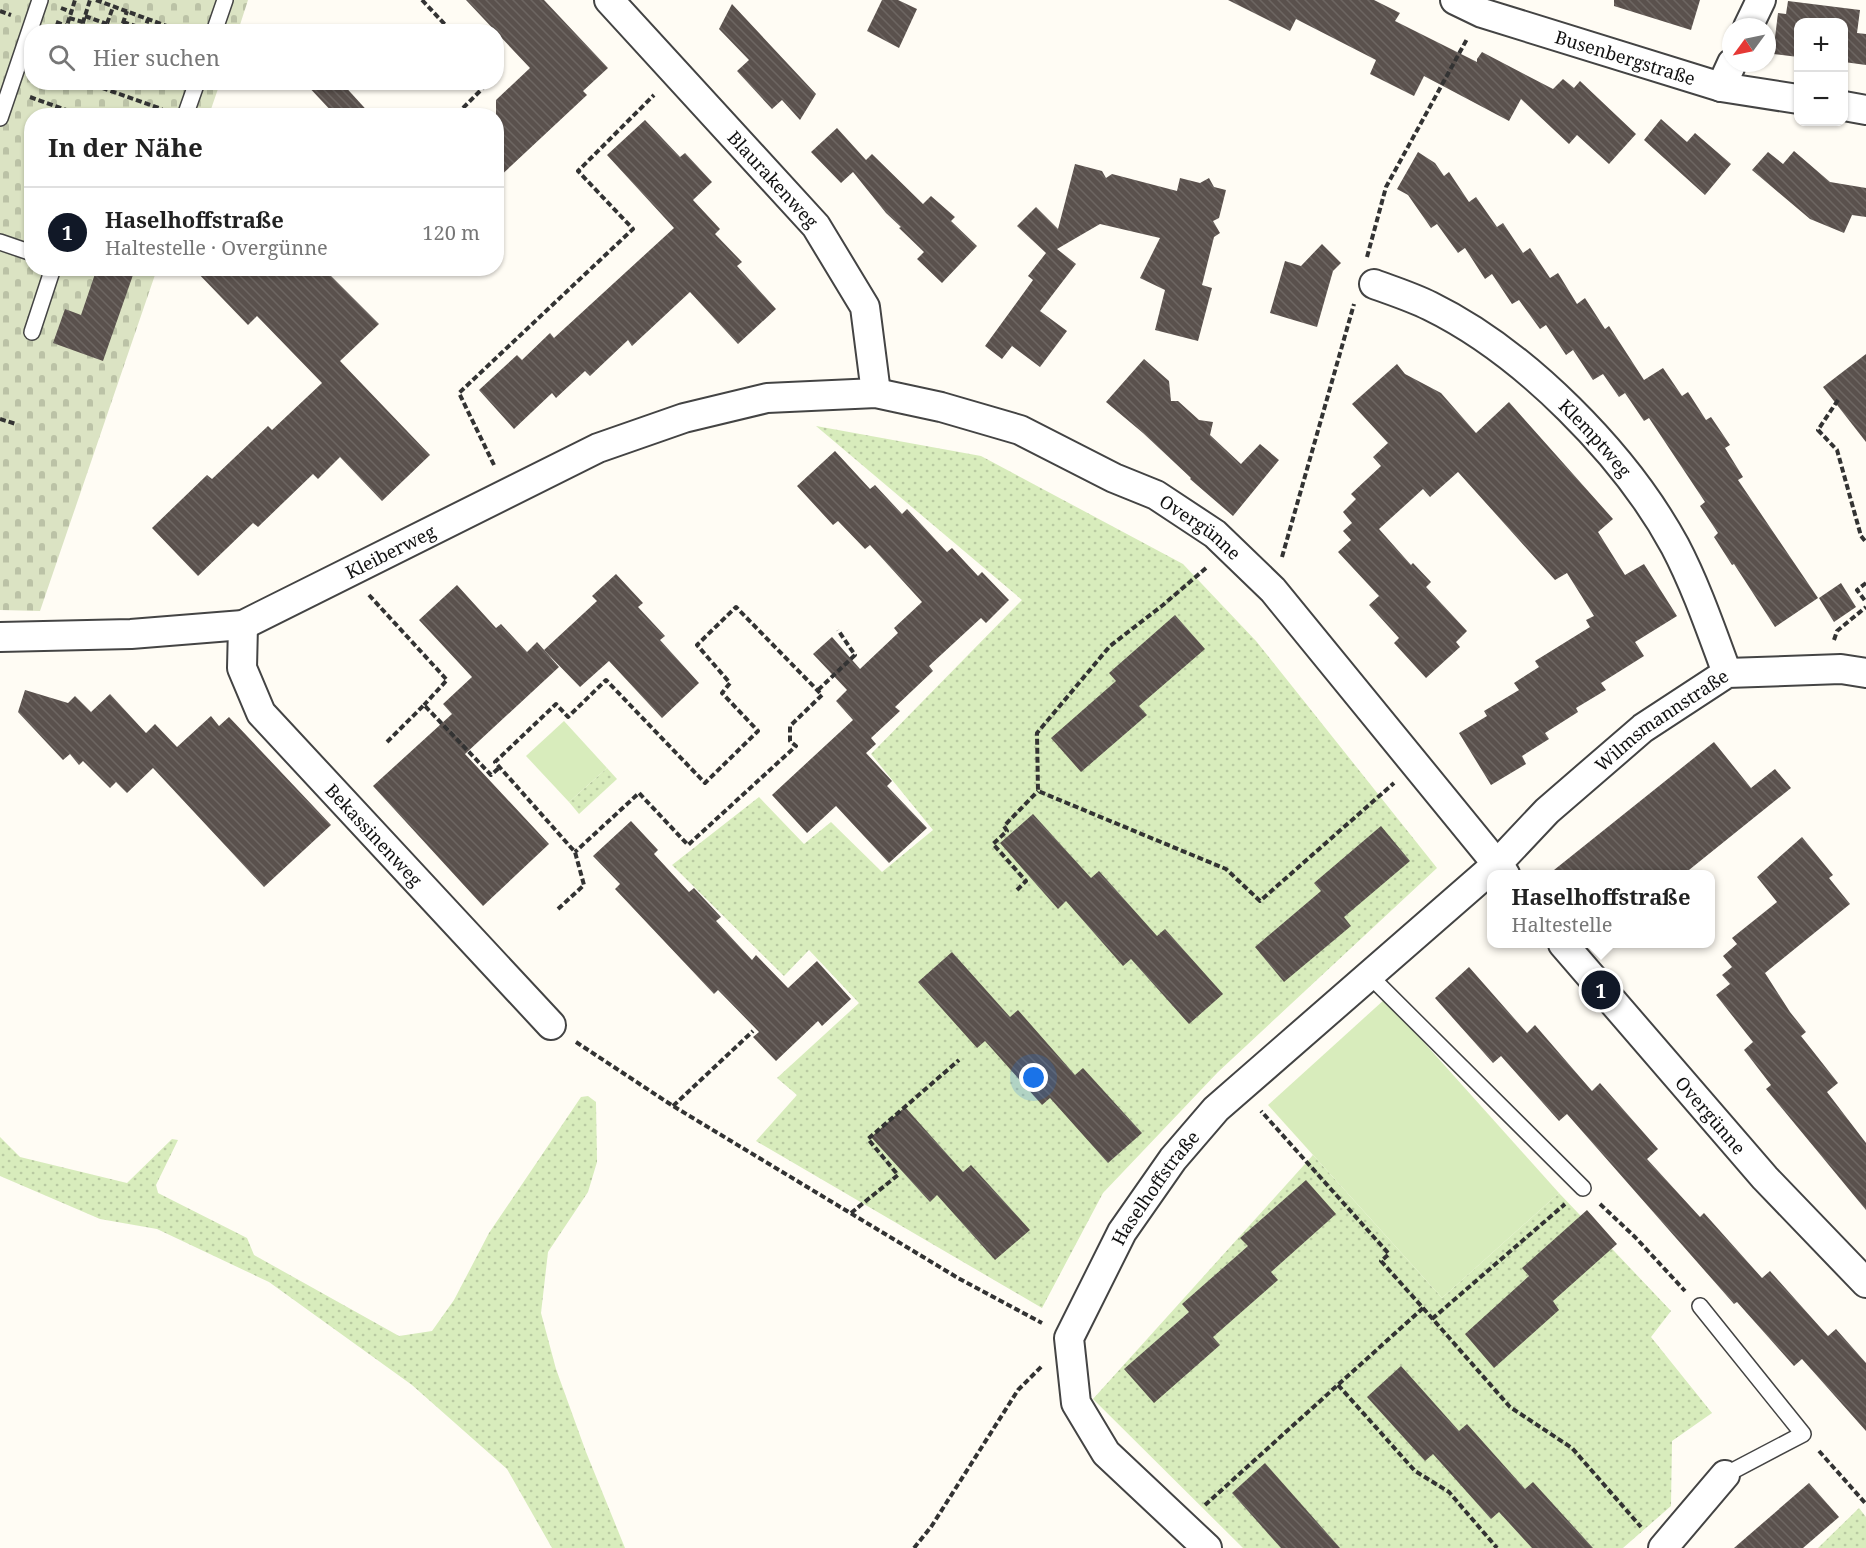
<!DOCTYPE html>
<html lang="de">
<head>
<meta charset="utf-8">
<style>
  body { margin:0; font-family:"Noto Serif",serif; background:#f6f6f6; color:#222 }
  .controls { position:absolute; right:18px; top:18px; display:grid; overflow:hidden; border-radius:12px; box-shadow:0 2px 4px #0004 }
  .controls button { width:54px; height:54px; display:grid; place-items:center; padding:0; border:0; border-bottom:2px solid #e0e0e0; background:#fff; color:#222; font:30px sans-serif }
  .compass { position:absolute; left:1722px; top:18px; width:54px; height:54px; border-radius:50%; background:#fff; box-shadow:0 2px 4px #0004; rotate:237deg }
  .you { position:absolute; left:1034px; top:1078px; width:21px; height:21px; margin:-15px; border:4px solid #fff; border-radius:50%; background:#1a73e8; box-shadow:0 0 0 9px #1a73e833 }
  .badge { display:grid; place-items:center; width:39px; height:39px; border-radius:50%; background:#111827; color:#fff; font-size:20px; font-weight:700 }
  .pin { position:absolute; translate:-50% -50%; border:3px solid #fff; box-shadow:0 2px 6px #0006 }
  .popup { position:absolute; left:1487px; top:870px; width:228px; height:78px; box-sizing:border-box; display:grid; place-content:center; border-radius:12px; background:#fff; filter:drop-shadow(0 2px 4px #0005); font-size:20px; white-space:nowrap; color:#767676 }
  .popup b { font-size:22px; color:#222 }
  .popup::after { content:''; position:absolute; left:50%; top:100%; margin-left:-12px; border:12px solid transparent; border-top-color:#fff }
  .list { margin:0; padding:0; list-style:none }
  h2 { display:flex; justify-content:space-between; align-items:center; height:78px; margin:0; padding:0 24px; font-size:26px }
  h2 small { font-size:20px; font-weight:400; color:#767676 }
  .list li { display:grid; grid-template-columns:39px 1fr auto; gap:18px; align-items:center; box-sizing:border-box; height:90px; padding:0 24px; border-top:2px solid #e0e0e0 }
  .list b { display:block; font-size:22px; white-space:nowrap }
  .list p { margin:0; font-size:20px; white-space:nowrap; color:#767676 }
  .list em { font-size:20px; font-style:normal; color:#767676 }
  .icon { flex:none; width:33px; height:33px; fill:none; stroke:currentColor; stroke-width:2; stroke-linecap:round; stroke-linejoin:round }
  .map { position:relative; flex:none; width:1866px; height:1548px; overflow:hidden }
  .search { position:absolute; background:#fff; box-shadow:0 2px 4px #0004; left:24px; top:24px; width:480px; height:66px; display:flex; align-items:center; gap:15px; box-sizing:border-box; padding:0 21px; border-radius:24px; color:#767676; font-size:22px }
  .panel { position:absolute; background:#fff; box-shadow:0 2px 4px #0004; left:24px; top:108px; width:480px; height:168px; border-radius:24px }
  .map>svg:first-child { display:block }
  .grass { fill:url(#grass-dots) }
  .cemetery { fill:url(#cemetery-stones) }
  .park { fill:#d8ecbc }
  .building { fill:url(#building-back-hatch) }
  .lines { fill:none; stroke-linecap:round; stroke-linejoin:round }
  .service-casing { stroke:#444; stroke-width:18 }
  .minor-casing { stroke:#444; stroke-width:32 }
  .path { stroke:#333; stroke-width:4; stroke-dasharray:6 3; stroke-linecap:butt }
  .service { stroke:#fff; stroke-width:15 }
  .minor { stroke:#fff; stroke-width:28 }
  .labels { text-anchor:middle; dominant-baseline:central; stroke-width:6; stroke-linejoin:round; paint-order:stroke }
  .street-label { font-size:18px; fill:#111; stroke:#fff }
</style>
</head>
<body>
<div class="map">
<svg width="1866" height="1548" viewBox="0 0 1866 1548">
  <defs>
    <pattern id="grass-dots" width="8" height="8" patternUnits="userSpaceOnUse" patternTransform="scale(1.5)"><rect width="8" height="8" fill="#d8ecbc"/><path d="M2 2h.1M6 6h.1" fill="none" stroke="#b8c9a1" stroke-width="1.8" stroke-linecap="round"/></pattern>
    <pattern id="cemetery-stones" width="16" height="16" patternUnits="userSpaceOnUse" patternTransform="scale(1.5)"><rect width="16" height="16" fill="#dbe3c3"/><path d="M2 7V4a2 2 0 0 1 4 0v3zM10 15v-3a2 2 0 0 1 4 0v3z" fill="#bbc2a6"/></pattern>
    <pattern id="building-back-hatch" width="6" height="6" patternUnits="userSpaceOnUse" patternTransform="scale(1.5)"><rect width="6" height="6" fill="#5a514d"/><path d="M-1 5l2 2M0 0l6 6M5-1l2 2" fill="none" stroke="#6d6662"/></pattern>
  </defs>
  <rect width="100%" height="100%" fill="#fffcf4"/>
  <!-- grass -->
  <g class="grass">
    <path d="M816,426L981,456L1183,564L1256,641L1437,868L1218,1072L1103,1193L1042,1308L756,1141L797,1095L777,1078L859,1003L809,950L784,976L672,865L759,797L804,844L831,822L882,872L933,830L871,754L1022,600Z"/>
    <path d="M607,768L617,779L579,814L569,802Z"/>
    <path d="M588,1096L596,1102L597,1162L588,1192L548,1252L541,1313L556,1369L586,1452L625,1548H552L507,1469L412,1385L269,1282L157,1229L100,1219L0,1176V1137L20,1157L127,1183L172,1139L178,1140L156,1185L158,1193L247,1238L254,1255L399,1336L432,1331L454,1300L489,1233L581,1097Z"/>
    <path d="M1313,1155L1442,1298L1559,1193L1671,1311L1651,1337L1712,1413L1672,1441L1671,1506L1623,1548H1243L1093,1399Z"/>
    <path d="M1859,1508L1866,1517V1548H1818Z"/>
  </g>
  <!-- cemetery -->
  <path class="cemetery" d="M0,0H248L238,31L32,32V82L220,83L209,115L32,116V268L157,269L40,611L0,610Z"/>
  <!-- park -->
  <g class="park">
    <path d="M564,721L607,768L569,802L526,756Z"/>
    <path d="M1385,999L1559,1193L1442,1298L1268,1105Z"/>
  </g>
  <!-- building -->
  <g class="building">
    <path d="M466,0H544L608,68L583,91L587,95L496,180V100L530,68Z"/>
    <path d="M882,0H898L917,9L899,48L867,31Z"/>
    <path d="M1228,0H1374L1400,13L1395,21L1477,62V59L1482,52L1553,89L1563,79L1574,88L1580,81L1636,134L1609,164L1577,135L1569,144L1521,99L1509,121L1424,76L1414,96L1370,74L1376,60L1296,19L1290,31Z"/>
    <path d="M1614,0H1700L1691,30L1614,6Z"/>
    <path d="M1788,1L1860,10L1857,33L1866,34V65L1844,62V22H1798V57L1773,54L1778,13L1786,14Z"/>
    <path d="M732,4L816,94L800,120L782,100L772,109L737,71L749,60L719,29Z"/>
    <path d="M304,82H341L372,116H336Z"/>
    <path d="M1661,119L1687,142L1695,133L1731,164L1705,195L1644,140Z"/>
    <path d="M645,120L680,157L685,153L712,182L693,200L720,229L715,234L742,262L737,266L776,309L738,344L690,292L632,346L628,340L590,376L585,371L556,398L552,393L514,429L479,390L517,355L522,360L550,333L554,338L674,228L607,155Z"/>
    <path d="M837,128L866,160L872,154L923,204L931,196L955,217L951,221L977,246L942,283L917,259L924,252L899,228L901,227L886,213L853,172L841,183L811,152Z"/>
    <path d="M1794,151L1830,182L1866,188V217L1852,215L1844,233L1810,219L1752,170L1768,152L1783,164Z"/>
    <path d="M1418,152L1435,163L1444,176L1449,172L1469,202L1476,197L1497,227L1503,223L1523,253L1530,248L1550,278L1558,273L1577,304L1585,298L1605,329L1609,326L1644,380L1663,368L1682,396L1688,392L1706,420L1711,417L1730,445L1725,448L1743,477L1738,480L1818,598L1775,627L1734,564L1732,565L1714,537L1718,533L1700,506L1705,502L1649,418L1644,421L1625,393L1619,397L1603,374L1593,380L1573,350L1566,355L1546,325L1540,329L1519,300L1512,304L1492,274L1485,279L1465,248L1458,253L1437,224L1431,228L1408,195L1397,189Z"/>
    <path d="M1075,164L1102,171L1106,178L1112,174L1177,191L1180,178L1200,183L1209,178L1214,187L1226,190L1219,218L1213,221L1220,233L1214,237L1202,285L1212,288L1198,341L1155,330L1165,290L1140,278L1160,238L1100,224L1057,249L1076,264L1040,311L1067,331L1040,367L1012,346L1002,359L985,346L1033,280L1028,276L1046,253L1017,226L1036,207L1058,229Z"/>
    <path d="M1322,244L1341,263L1333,271L1317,327L1270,313L1285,261L1301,266Z"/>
    <path d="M97,268H115L133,275L103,361L53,343L65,309L81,315Z"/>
    <path d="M193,268H323L379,324L340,361L430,455L382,501L340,457L318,479L313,474L258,527L253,523L198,576L152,528L207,475L212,479L268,426L272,430L322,383L257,316L248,325Z"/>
    <path d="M1866,354V442L1823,387Z"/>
    <path d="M1144,359L1169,381L1171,401H1178L1199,420L1213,422L1210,435L1241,464L1260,444L1279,460L1233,516L1190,479L1191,478L1143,433L1106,402Z"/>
    <path d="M1397,364L1405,374L1441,393L1476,433L1509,402L1613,519L1598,532L1625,575L1644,564L1677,616L1635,642L1644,656L1601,683L1606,690L1576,708L1578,712L1545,733L1549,739L1522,756L1526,764L1491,785L1459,733L1487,716L1484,711L1519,690L1514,683L1539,667L1535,661L1590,627L1586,620L1594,616L1567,573L1555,580L1458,472L1430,497L1423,489L1379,529L1411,565L1413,563L1431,582L1426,587L1467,631L1456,642L1460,647L1426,678L1394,643L1399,638L1369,605L1379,596L1338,552L1351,540L1343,531L1352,523L1343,512L1356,499L1351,494L1381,466L1373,457L1388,443L1352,404Z"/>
    <path d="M835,451L870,489L875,485L902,514L907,509L947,552L952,548L978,576L982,572L1009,600L986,623L981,618L929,666L933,671L895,707L900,711L871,738L876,744L866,753L892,781L887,786L927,828L889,863L836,806L807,833L772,795L853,720L836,701L847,690L813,654L832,637L860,669L898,633L894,628L922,602L870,545L865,549L838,521L833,525L797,486Z"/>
    <path d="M616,574L643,603L638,607L665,636L660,640L699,683L662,718L609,661L580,687L544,650L597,601L592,596Z"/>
    <path d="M1841,583L1856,607L1834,622L1819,598Z"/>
    <path d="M457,585L496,628L501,624L527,652L537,642L559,667L465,754L549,844L483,906L373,786L452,714L443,704L472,677L419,620Z"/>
    <path d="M1175,615L1205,649L1139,706L1147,715L1081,772L1051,738L1116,681L1109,673Z"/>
    <path d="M25,690L68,703L75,696L91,712L110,694L146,733L155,724L177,747L211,716L219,726L229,717L331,825L264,887L153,768L127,793L116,782L110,788L83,761L79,765L70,754L63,760L18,712Z"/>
    <path d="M1714,742L1751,788L1775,769L1791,788L1684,874H1549Z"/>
    <path d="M1033,814L1091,878L1099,871L1157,936L1165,929L1223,994L1189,1024L1131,959L1123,966L1066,901L1058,909L1000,843Z"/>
    <path d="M631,821L658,850L654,854L689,892L694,888L721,917L716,921L752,960L756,955L788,988L817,961L851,999L822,1026L818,1021L776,1061L753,1037L759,1032L718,990L714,994L615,889L620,884L593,856Z"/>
    <path d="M1381,826L1410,861L1344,917L1351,926L1284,982L1255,947L1321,891L1314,883Z"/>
    <path d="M1802,837L1833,875L1829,878L1850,904L1765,973L1790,1012L1806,1032L1801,1036L1838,1083L1827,1092L1866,1143V1210L1766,1089L1771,1085L1744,1050L1753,1042L1716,995L1730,984L1722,975L1732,967L1723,956L1737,944L1732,938L1777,902L1757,877Z"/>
    <path d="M952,952L1010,1017L1018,1010L1075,1075L1083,1068L1142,1133L1108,1163L1050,1098L1042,1105L985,1041L977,1048L918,982Z"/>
    <path d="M1469,967L1527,1033L1535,1025L1592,1091L1600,1083L1658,1149L1647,1159L1700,1217L1704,1213L1762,1278L1770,1271L1828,1336L1836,1329L1866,1363V1431L1802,1359L1794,1366L1737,1302L1734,1304L1567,1114L1559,1121L1501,1056L1493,1063L1435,998Z"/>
    <path d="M905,1107L963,1172L971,1165L1030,1230L995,1260L937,1195L930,1202L871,1137Z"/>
    <path d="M1306,1180L1336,1214L1271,1272L1278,1280L1213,1337L1220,1345L1154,1403L1124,1369L1189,1312L1182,1304L1248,1246L1240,1238Z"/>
    <path d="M1587,1210L1617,1244L1553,1301L1559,1310L1494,1368L1465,1334L1529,1276L1522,1268Z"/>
    <path d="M1401,1366L1459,1431L1467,1424L1525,1489L1533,1482L1593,1548H1532L1499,1512L1491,1519L1433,1454L1425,1461L1367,1397Z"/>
    <path d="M1265,1463L1340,1548H1281L1232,1493Z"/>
    <path d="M1809,1483L1839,1517L1803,1548H1734Z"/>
  </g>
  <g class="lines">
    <defs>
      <g id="service">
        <path d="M214,32L225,0"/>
        <path d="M185,116L197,82"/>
        <path d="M0,118L40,0"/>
        <path d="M0,242L32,253"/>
        <path d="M32,332L53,268"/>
        <path d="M1370,976L1583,1188"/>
        <path d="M1700,1306L1803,1434L1725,1475"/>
      </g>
      <g id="minor">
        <path id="s1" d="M609,0L816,226L865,307L876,393"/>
        <path id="s2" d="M1455,0L1482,13L1721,87L1798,99"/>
        <path d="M1748,27L1761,0"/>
        <path d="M1721,87L1732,63"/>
        <path d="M1844,106L1866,110"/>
        <path id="s3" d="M1374,284C1393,291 1412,297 1430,306C1524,352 1625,454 1675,546C1696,586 1711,630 1727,673"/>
        <path id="s4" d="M243,625L242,668L261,713L551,1025"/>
        <path id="s5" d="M0,637L131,634L243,625L598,448L684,418L767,398L876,393L941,407L1020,430L1114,478L1156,495L1215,534L1273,590L1505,874"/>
        <path id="s6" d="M1563,944L1765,1178L1866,1283"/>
        <path id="s7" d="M1207,1548L1106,1453L1076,1403L1069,1338L1122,1232L1173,1159L1216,1109L1497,864L1547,811L1643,728L1727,673L1841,669L1866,673"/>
        <path d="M1663,1548L1725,1475"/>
      </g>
    </defs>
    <!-- service casing -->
    <use href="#service" class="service-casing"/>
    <!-- minor casing -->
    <use href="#minor" class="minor-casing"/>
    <!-- path -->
    <g class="path">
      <path d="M96,0L183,32"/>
      <path d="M422,0L452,32"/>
      <path d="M61,8L71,12"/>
      <path d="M0,11L11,15"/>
      <path d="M85,16L107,24"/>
      <path d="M69,18L83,22"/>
      <path d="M56,22L67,26"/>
      <path d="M123,22L145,29"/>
      <path d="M65,32L75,0"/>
      <path d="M80,32L90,0"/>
      <path d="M104,32L113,7"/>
      <path d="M120,32L127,11"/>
      <path d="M144,32L148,19"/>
      <path d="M85,82L162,109"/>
      <path d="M30,97L83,116"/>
      <path d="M463,108L489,82"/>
      <path d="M1367,257L1386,187L1467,39"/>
      <path d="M1838,400L1818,430L1837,450L1861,536L1866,542"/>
      <path d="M0,419L16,424"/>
      <path d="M494,465L459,393L633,229L578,171L654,95"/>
      <path d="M1282,557L1354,304"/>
      <path d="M1206,568L1163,605L1110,646L1037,733L1038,791L1226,869L1260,901L1394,783"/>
      <path d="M1866,583L1857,590L1866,602"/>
      <path d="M369,595L447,680L424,705"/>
      <path d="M1834,640L1837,631L1866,607"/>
      <path d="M818,690L855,655L838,630"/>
      <path d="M387,742L424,705L491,775L500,767"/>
      <path d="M1017,890L1026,881L993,844L1007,831L1004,826L1038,791"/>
      <path d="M558,909L584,885L575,852L495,762L556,704L568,717L606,680L705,783L758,731L722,693L730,683L697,645L736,607L822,695L790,726V741L796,746L688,845L639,793L575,852"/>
      <path d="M576,1042L673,1106L958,1278L1042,1323"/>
      <path d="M673,1106L753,1031"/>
      <path d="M1600,1204L1635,1237L1685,1291"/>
      <path d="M851,1213L898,1175L868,1139L959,1060"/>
      <path d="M1423,1308L1510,1407L1572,1448L1641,1527"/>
      <path d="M1432,1319L1565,1204"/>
      <path d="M1338,1385L1415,1471L1449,1492L1497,1548"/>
      <path d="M1819,1451L1866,1504"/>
      <path d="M1205,1505L1423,1308L1381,1261L1389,1254L1261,1111"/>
      <path d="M914,1548L931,1527L1018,1390L1042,1366"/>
    </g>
    <!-- service -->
    <use href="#service" class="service"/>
    <!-- minor -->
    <use href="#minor" class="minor"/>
  </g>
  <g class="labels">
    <!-- street labels -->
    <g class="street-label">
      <text stroke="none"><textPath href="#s2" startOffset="180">Busenbergstraße</textPath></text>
      <text stroke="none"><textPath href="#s1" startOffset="243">Blaurakenweg</textPath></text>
      <text stroke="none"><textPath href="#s3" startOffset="273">Klemptweg</textPath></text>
      <text stroke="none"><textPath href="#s5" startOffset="1280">Overgünne</textPath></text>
      <text stroke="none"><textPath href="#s5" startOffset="408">Kleiberweg</textPath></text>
      <text stroke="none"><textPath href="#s7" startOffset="1128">Wilmsmannstraße</textPath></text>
      <text stroke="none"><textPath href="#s4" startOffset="258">Bekassinenweg</textPath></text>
      <text stroke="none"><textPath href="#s6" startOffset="226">Overgünne</textPath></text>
      <text stroke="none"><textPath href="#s7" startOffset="436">Haselhoffstraße</textPath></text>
    </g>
  </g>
</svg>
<div class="controls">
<button>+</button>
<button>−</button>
</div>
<svg class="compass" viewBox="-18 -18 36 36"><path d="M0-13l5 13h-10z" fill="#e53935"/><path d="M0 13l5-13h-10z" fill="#767676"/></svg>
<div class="you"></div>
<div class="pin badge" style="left:1601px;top:990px">1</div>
<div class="popup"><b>Haselhoffstraße</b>Haltestelle</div>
<div class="search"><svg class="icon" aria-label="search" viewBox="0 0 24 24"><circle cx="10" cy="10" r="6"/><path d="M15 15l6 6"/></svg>Hier suchen</div>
<section class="panel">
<h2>In der Nähe<small></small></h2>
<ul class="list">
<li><span class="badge">1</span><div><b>Haselhoffstraße</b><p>Haltestelle · Overgünne</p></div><em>120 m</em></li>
</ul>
</section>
</div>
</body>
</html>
